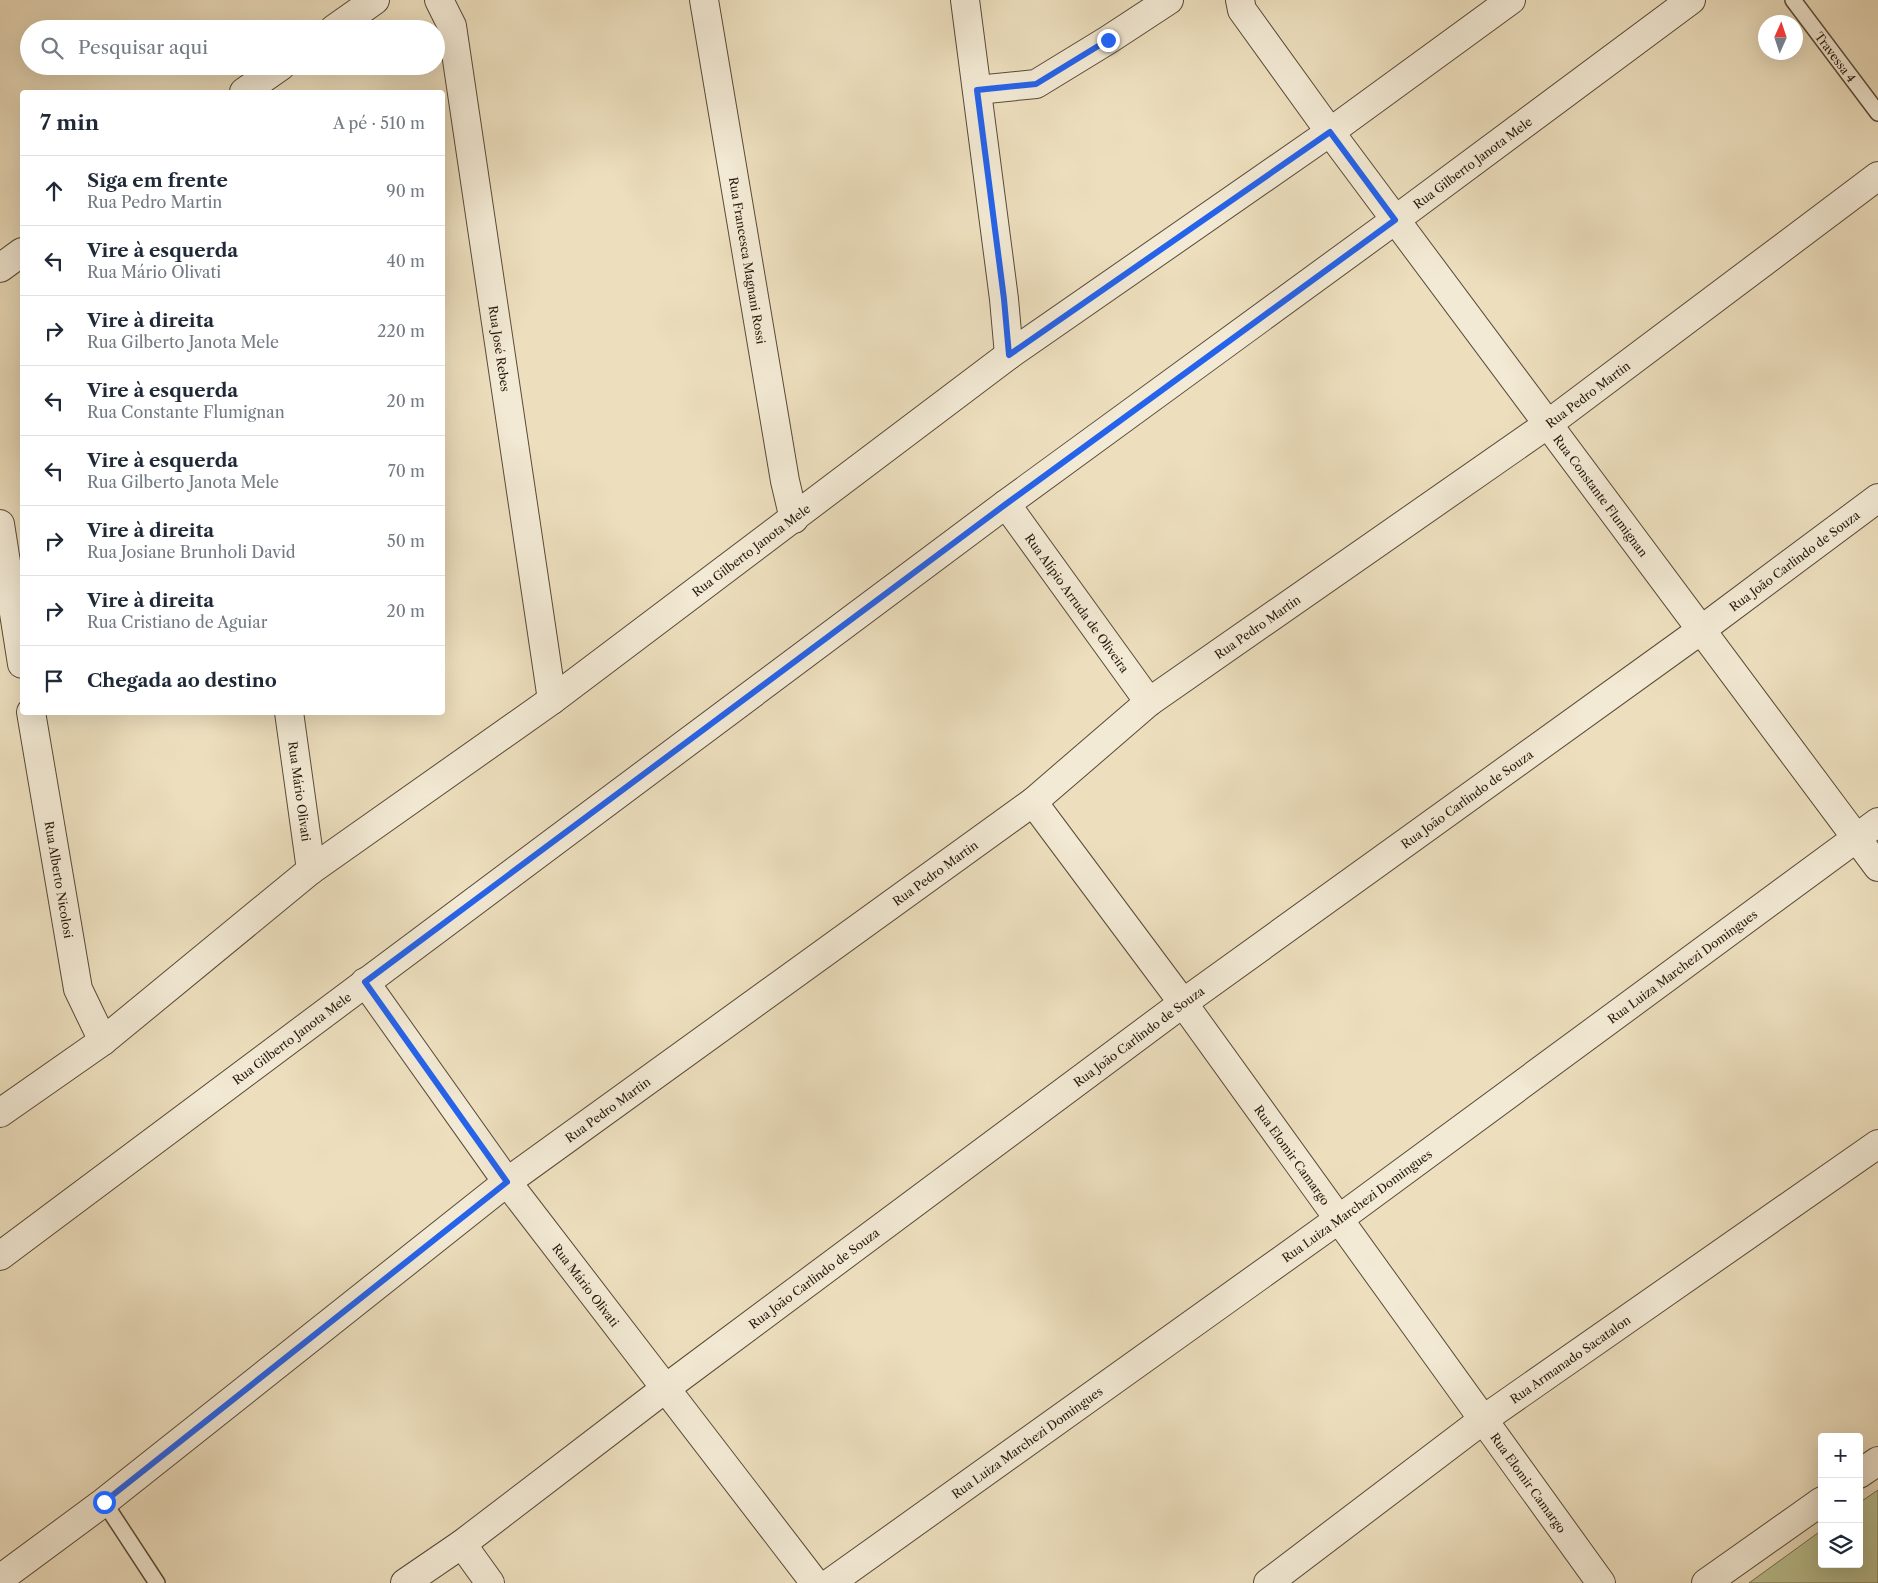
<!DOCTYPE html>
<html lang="pt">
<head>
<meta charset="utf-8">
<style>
  body { margin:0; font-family:"Libre Caslon Text",serif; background:#f2f2f3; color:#1f2937 }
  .controls { position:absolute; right:15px; bottom:15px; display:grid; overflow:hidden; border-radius:5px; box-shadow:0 5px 20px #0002 }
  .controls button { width:45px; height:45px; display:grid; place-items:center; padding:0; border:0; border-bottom:1px solid #e0e1e3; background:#fff; color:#1f2937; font:25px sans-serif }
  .compass { position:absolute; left:1758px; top:15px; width:45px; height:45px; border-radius:50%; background:#fff; box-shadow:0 5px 20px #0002; rotate:3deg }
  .stop { position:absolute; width:15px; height:15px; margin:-11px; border:4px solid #2563eb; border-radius:50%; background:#fff }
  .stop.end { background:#2563eb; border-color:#fff; box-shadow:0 1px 5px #0008 }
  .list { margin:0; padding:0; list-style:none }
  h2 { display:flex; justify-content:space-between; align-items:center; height:65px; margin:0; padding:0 20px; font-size:21px }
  h2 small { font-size:16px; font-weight:400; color:#747a83 }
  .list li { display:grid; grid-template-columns:32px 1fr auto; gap:15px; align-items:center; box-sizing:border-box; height:70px; padding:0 20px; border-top:1px solid #e0e1e3 }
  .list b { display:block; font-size:19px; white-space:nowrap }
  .list p { margin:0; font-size:16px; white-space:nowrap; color:#747a83 }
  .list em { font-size:16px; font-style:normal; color:#747a83 }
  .icon { flex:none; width:28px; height:28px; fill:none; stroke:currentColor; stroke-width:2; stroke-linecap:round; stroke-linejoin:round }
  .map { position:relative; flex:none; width:1878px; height:1583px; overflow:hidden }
  .search { position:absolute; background:#fff; box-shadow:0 5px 20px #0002; left:20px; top:20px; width:425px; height:55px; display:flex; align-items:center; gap:12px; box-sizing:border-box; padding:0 18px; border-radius:28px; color:#747a83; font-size:19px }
  .panel { position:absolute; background:#fff; box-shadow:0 5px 20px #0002; left:20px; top:90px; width:425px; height:625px; border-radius:5px }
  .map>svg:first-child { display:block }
  .green { fill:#bac190; stroke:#706c4e }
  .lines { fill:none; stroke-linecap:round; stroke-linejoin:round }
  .service-casing { stroke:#584a38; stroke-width:18 }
  .minor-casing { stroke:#584a38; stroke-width:30 }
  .tertiary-casing { stroke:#584a38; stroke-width:30 }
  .service { stroke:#f3ead5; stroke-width:15 }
  .minor { stroke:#f3ead5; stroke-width:28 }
  .tertiary { stroke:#f3ead5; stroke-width:28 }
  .route { stroke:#2563eb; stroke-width:6 }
  .labels { text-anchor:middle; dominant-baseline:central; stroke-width:4.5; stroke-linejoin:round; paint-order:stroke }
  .street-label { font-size:12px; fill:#26180c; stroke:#f3ead5 }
</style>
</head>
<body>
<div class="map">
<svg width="1878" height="1583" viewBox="0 0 1878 1583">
  <rect width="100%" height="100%" fill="#eddfbe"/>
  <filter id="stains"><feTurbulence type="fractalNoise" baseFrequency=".004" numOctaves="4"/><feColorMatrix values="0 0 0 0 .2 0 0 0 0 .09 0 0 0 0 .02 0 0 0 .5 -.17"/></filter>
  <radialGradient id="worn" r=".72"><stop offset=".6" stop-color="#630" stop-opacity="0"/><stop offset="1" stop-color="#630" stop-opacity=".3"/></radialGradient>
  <!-- green -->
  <path class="green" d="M1878,1490V1583H1749L1822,1530V1564H1859V1503Z"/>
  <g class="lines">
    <defs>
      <g id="service">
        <path id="s1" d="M1793,0L1878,113"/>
        <path d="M104,1502L157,1583"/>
      </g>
      <g id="minor">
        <path id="s2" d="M439,0L452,26L552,700"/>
        <path id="s3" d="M704,0L785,481L794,519"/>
        <path d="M965,0L1004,299L1009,355"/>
        <path id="s4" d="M1240,0L1242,10L1330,132L1878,867"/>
        <path d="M977,90L1036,84L1108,40L1169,0"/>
        <path id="s5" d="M1006,504L1149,702"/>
        <path d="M0,524L22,664"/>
        <path id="s6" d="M31,712L78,989L103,1041"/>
        <path id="s7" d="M289,712L311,870"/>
        <path id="s8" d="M1033,802L1183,1003L1601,1583"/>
        <path id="s9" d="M365,982L507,1182L815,1583"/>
        <path id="s10" d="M0,1113L103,1041L311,870L552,700L1009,355L1330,132L1511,0"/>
        <path id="s11" d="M0,1256L1006,504L1395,220L1691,0"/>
        <path d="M462,1544L490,1583"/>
        <path id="s12" d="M0,1579L104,1502L507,1182L1033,802L1149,702L1548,424L1878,176"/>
        <path id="s13" d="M405,1583L462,1544L666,1388L1183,1003L1701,630L1878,498"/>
        <path id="s14" d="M830,1583L1339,1219L1878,822"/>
        <path id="s15" d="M1268,1583L1484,1419L1878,1144"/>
      </g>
      <g id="tertiary">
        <path d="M334,29L375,0"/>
        <path d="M244,92L281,66"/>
        <path d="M0,268L22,252"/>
        <path d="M1859,1474L1878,1461"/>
        <path d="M1706,1583L1822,1501"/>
      </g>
    </defs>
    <!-- service casing -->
    <use href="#service" class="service-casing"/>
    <!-- minor casing -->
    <use href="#minor" class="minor-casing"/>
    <!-- tertiary casing -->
    <use href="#tertiary" class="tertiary-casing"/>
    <!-- service -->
    <use href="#service" class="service"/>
    <!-- minor -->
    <use href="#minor" class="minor"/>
    <!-- tertiary -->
    <use href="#tertiary" class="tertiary"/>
  </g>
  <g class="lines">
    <!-- route -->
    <path class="route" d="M104,1502L507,1182L365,982L1006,504L1395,220L1330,132L1009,355L1004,299L977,90L1036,84L1108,40"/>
  </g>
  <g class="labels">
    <!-- street labels -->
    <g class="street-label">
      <text stroke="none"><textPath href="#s1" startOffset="71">Travessa 4</textPath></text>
      <text stroke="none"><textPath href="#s11" startOffset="1834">Rua Gilberto Janota Mele</textPath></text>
      <text stroke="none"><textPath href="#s3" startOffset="264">Rua Francesca Magnani Rossi</textPath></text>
      <text stroke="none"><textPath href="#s2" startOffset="355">Rua José Rebes</textPath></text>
      <text stroke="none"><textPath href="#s12" startOffset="1982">Rua Pedro Martin</textPath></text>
      <text stroke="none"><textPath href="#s4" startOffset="614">Rua Constante Flumignan</textPath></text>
      <text stroke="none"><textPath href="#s10" startOffset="939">Rua Gilberto Janota Mele</textPath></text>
      <text stroke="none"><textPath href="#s13" startOffset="1725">Rua João Carlindo de Souza</textPath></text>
      <text stroke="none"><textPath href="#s5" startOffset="122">Rua Alípio Arruda de Oliveira</textPath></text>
      <text stroke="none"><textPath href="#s12" startOffset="1578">Rua Pedro Martin</textPath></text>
      <text stroke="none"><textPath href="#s7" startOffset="80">Rua Mário Olivati</textPath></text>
      <text stroke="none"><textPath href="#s13" startOffset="1320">Rua João Carlindo de Souza</textPath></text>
      <text stroke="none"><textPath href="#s12" startOffset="1172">Rua Pedro Martin</textPath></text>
      <text stroke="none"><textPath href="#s6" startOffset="170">Rua Alberto Nicolosi</textPath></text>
      <text stroke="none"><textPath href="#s14" startOffset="1052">Rua Luiza Marchezi Domingues</textPath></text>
      <text stroke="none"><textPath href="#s13" startOffset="915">Rua João Carlindo de Souza</textPath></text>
      <text stroke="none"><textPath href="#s11" startOffset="364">Rua Gilberto Janota Mele</textPath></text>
      <text stroke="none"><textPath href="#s12" startOffset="768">Rua Pedro Martin</textPath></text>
      <text stroke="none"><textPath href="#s8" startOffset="438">Rua Elomir Camargo</textPath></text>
      <text stroke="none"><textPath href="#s14" startOffset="648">Rua Luiza Marchezi Domingues</textPath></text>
      <text stroke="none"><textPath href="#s13" startOffset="510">Rua João Carlindo de Souza</textPath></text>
      <text stroke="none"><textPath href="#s9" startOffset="375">Rua Mário Olivati</textPath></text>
      <text stroke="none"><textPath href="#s15" startOffset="376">Rua Armanado Sacatalon</textPath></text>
      <text stroke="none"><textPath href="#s14" startOffset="242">Rua Luiza Marchezi Domingues</textPath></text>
      <text stroke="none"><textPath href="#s8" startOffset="842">Rua Elomir Camargo</textPath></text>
    </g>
  </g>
  <rect width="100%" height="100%" filter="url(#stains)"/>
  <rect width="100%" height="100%" fill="url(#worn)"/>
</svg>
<div class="controls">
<button>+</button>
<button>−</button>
<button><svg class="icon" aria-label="layers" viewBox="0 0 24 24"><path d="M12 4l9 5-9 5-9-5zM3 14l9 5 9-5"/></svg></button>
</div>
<svg class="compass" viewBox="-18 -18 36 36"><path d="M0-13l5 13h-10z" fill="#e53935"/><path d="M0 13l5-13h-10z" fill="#747a83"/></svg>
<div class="stop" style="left:104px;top:1502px"></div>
<div class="stop end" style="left:1108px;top:40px"></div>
<div class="search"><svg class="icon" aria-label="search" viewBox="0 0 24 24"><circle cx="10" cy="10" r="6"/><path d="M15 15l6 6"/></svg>Pesquisar aqui</div>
<section class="panel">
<h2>7 min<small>A pé · 510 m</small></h2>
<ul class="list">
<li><svg class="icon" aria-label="ahead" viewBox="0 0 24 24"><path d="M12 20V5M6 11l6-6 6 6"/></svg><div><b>Siga em frente</b><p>Rua Pedro Martin</p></div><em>90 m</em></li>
<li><svg class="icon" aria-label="left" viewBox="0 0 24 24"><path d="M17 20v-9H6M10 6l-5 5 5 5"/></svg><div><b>Vire à esquerda</b><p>Rua Mário Olivati</p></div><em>40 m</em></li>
<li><svg class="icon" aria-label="right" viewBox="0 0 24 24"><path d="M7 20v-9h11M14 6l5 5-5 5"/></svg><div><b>Vire à direita</b><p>Rua Gilberto Janota Mele</p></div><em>220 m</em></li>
<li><svg class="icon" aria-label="left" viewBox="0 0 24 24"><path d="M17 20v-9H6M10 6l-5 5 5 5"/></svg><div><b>Vire à esquerda</b><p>Rua Constante Flumignan</p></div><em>20 m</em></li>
<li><svg class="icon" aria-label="left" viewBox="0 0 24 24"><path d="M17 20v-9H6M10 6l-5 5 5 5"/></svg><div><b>Vire à esquerda</b><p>Rua Gilberto Janota Mele</p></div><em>70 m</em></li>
<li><svg class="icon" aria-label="right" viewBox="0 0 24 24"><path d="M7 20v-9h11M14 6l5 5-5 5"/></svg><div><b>Vire à direita</b><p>Rua Josiane Brunholi David</p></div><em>50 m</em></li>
<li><svg class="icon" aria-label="right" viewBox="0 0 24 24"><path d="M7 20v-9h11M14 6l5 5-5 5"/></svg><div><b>Vire à direita</b><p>Rua Cristiano de Aguiar</p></div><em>20 m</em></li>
<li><svg class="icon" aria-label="arrive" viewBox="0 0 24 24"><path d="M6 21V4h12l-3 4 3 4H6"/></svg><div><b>Chegada ao destino</b></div></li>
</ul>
</section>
</div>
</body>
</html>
